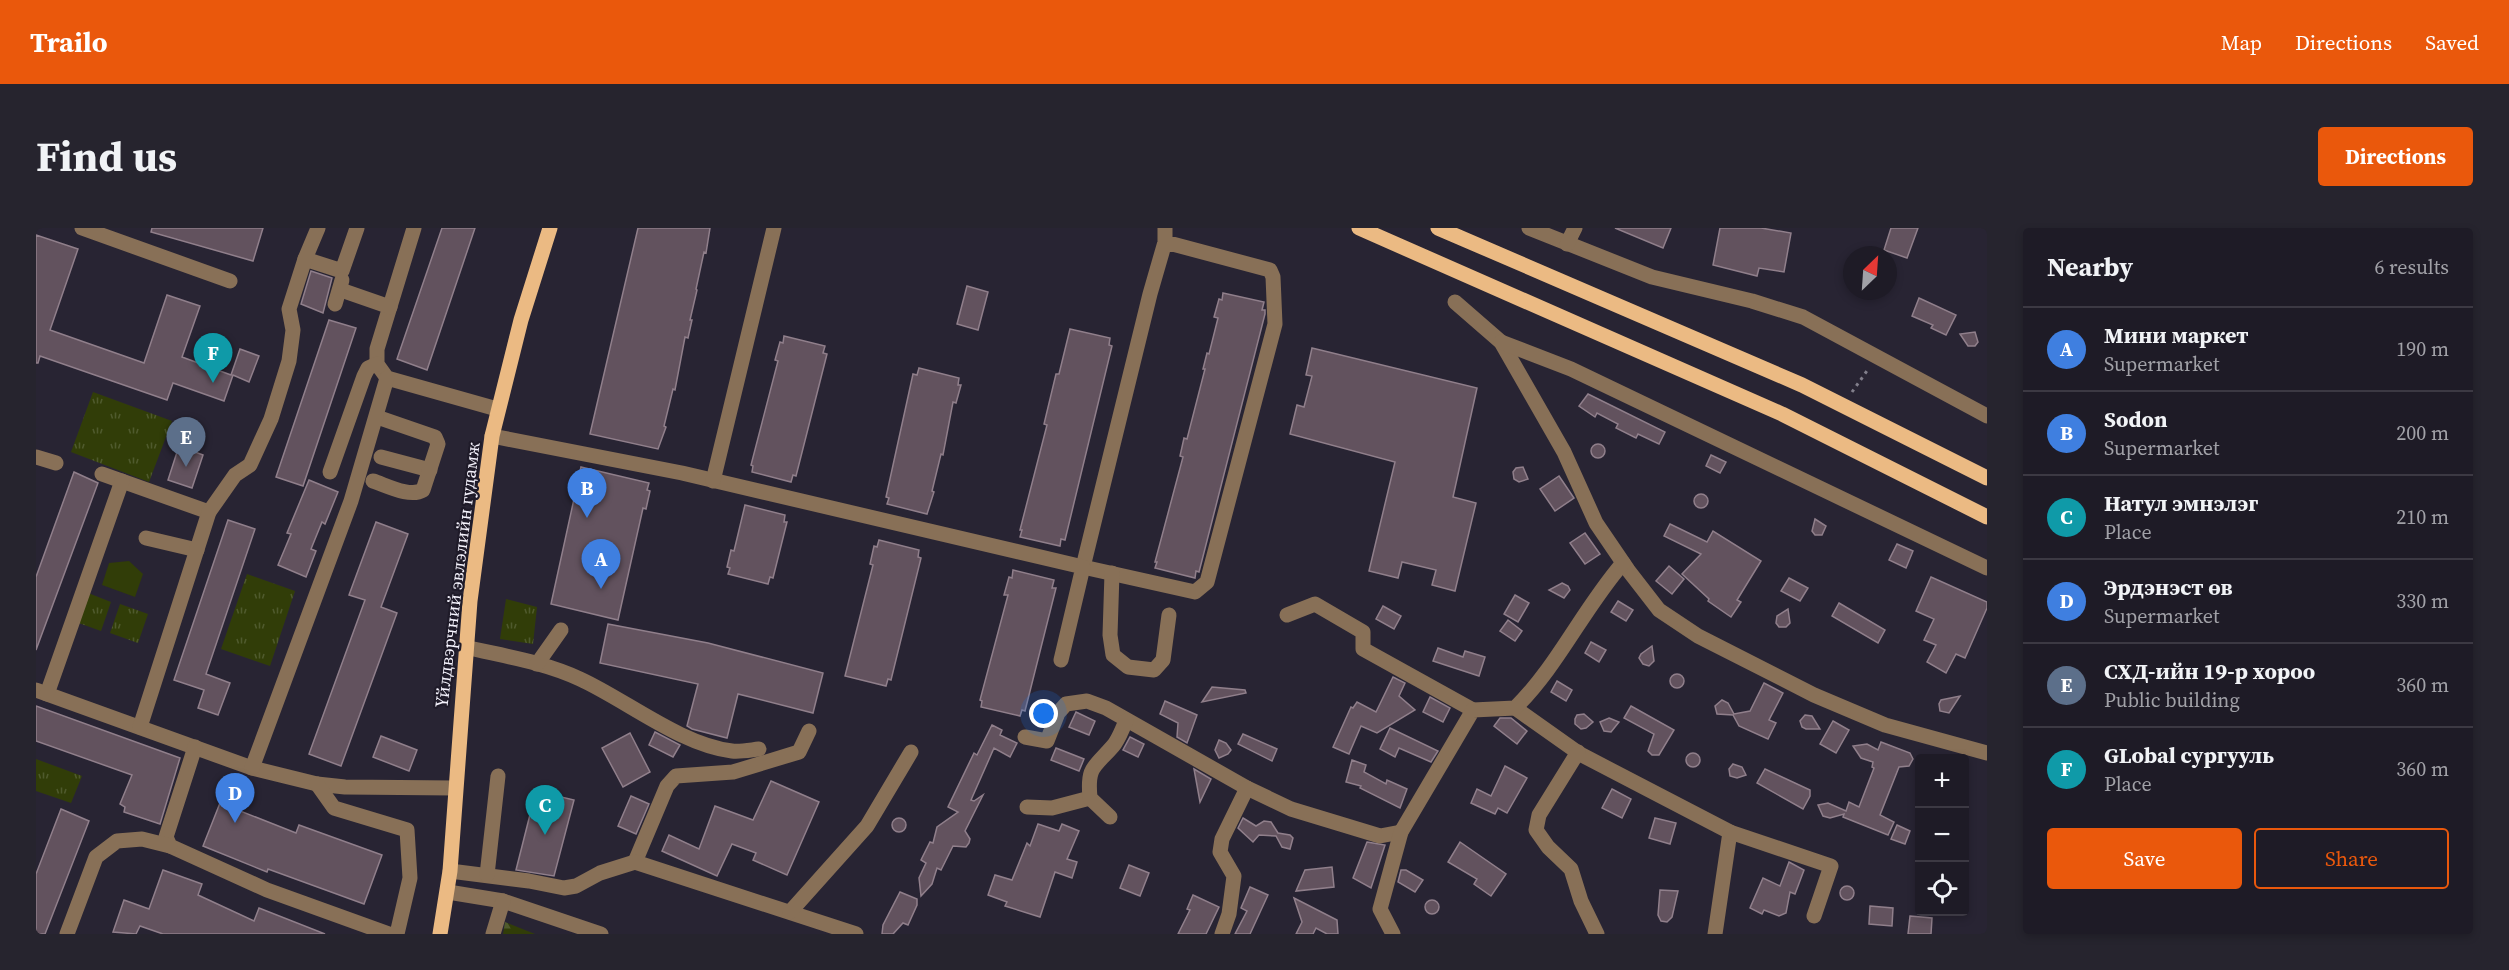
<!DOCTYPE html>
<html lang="en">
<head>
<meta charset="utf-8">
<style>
  body { margin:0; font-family:"Source Serif 4",serif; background:#26242e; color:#f1f3f6 }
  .controls { position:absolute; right:18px; bottom:18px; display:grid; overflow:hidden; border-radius:6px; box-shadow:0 3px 9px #0003 }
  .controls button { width:54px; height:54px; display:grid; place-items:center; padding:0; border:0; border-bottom:2px solid #3c3943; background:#1e1b26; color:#f1f3f6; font:30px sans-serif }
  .compass { position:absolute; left:1807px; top:18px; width:54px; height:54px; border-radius:50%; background:#1e1b26; box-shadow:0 3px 9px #0003; rotate:25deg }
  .you { position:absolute; left:1008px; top:486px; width:21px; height:21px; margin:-15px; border:4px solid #fff; border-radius:50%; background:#1a73e8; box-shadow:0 0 0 9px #1a73e833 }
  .badge { display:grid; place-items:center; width:39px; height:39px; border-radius:50%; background:#ea580c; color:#fff; font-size:20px; font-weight:700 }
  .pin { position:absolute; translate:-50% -50px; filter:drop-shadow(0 2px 3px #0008) }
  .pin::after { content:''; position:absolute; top:32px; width:21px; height:18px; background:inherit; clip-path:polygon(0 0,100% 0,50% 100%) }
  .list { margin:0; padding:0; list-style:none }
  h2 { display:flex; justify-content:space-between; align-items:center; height:78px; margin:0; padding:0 24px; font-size:26px }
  h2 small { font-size:20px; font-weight:400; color:#a1a1a7 }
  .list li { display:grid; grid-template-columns:39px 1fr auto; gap:18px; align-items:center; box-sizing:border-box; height:84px; padding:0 24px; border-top:2px solid #3c3943 }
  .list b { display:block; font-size:22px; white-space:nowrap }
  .list p { margin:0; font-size:20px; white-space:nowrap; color:#a1a1a7 }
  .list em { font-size:20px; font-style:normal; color:#a1a1a7 }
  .actions { display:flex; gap:12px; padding:18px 24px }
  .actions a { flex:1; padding:14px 0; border:2px solid #ea580c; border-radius:6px; text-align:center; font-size:21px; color:#ea580c }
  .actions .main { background:#ea580c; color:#fff }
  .icon { flex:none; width:33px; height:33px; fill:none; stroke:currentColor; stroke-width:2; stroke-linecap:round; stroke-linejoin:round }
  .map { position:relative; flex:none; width:1951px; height:706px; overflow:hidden; border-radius:6px }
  header { display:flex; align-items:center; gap:36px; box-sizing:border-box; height:84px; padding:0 30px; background:#ea580c; color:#fff }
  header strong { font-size:28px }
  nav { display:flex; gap:33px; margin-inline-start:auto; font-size:21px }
  .intro { display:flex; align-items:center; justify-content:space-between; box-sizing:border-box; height:144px; padding:0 36px }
  h1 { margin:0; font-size:42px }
  .button { padding:15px 27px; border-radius:6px; background:#ea580c; color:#fff; font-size:21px; font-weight:700 }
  main { display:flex; gap:36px; padding:0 36px }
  aside { flex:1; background:#1e1b26; border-radius:6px; box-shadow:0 3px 9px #0003 }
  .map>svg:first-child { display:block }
  .forest { fill:url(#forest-firs) }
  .park { fill:url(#park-tufts) }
  .garden { fill:#313d08 }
  .building { fill:#62525e; stroke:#907f8b; stroke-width:1.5 }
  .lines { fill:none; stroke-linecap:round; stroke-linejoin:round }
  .path { stroke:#817e8b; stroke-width:3; stroke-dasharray:3 4.5; stroke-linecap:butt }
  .minor { stroke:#887057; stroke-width:15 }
  .major { stroke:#ebba83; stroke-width:15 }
  .labels { text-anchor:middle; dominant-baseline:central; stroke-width:4.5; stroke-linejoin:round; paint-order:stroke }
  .street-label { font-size:18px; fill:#f5f3fd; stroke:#1f1b29 }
</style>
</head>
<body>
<header>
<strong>Trailo</strong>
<nav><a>Map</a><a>Directions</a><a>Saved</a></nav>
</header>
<div class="intro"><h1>Find us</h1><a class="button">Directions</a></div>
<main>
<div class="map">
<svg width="1951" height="706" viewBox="0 0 1951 706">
  <defs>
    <pattern id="forest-firs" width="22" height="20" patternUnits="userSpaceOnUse" patternTransform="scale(1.5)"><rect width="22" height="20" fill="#313d08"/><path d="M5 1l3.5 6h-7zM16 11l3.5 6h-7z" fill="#4f5a2d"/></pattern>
    <pattern id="park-tufts" width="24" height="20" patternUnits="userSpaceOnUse" patternTransform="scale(1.5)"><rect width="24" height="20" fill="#313d08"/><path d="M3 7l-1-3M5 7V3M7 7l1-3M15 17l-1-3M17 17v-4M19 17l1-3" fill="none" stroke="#4f5a2d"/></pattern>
  </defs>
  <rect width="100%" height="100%" fill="#282433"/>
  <!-- forest -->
  <path class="forest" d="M469,694L499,706H467Z"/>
  <!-- park -->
  <g class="park">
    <path d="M57,164L136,193L113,254L35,224Z"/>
    <path d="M211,346L259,363L234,438L185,421Z"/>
    <path d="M47,363L75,374L65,403L37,393Z"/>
    <path d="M470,371L501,379L497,416L464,411Z"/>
    <path d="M84,376L112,386L102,415L74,405Z"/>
    <path d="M0,531L46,548L35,575L0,563Z"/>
  </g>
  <!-- garden -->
  <path class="garden" d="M93,333L107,346L99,369L66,357L73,335Z"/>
  <!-- building -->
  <g class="building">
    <path d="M116,0H227L217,33L115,4Z"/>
    <path d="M406,0H439L391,142L361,131Z"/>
    <path d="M602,0H674L670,25L668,24L660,61L661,62L654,92H656L652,110L649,109L639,162L637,161L628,198L630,199L622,221L554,206Z"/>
    <path d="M1579,0H1635L1627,20Z"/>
    <path d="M1684,0H1725L1755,5L1748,44L1723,40L1721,48L1677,37Z"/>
    <path d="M1855,0H1882L1871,30L1848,22Z"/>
    <path d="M0,7L42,21L14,102L108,135L131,67L164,78L146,129L195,147L204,121L223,128L213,154L197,147L188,173L137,155L131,172L4,128L2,135H0Z"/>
    <path d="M275,43L296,50L287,85L265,76Z"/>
    <path d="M931,58L952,64L942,102L921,96Z"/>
    <path d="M1187,65L1228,74L1226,82H1229V86L1163,344L1160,343L1159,350L1119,340L1121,334H1119L1147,229L1144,228L1148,210L1151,211L1169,141H1167L1171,125L1173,126L1182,90L1178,89L1183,71L1186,72Z"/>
    <path d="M1883,70L1920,87L1910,107L1895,100L1897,97L1876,88Z"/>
    <path d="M293,92L320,100L267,258L240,249Z"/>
    <path d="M1034,101L1074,110L1073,117L1076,118L1029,312L1025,311L1024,318L984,309L986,302H984L1011,197L1008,196L1020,146H1023Z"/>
    <path d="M1939,104L1942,114L1939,118H1932L1924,106Z"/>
    <path d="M748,108L789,118L787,125L791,126L760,248L757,247L755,254L716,244L717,238L715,237L742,133L739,132L744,114L747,115Z"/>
    <path d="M1276,120L1441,160L1417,269L1440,275L1419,363L1396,357L1400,342L1366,334L1362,350L1333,343L1359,234L1254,206L1261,177L1268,179L1276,148L1270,147Z"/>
    <path d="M883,140L923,150L922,157H925L920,175L917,174L907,227L905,226L896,263L898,264L891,286L851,276L853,270L850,269L877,146L881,147Z"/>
    <path d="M1552,166L1629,204L1623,216L1602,206L1600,210L1580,200L1582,196L1561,185L1559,189L1543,178Z"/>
    <circle cx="1562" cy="223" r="7"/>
    <path d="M143,218L167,227L156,260L132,252Z"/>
    <path d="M1675,227L1690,234L1684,245L1670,238Z"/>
    <path d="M545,239L613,255L611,262L614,263L610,281L607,280L582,392L515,376Z"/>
    <path d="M1487,239L1492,251L1483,254L1478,251L1477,244L1480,240Z"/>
    <path d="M38,244L62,255L0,422V349Z"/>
    <path d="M1523,248L1538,270L1519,283L1504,261Z"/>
    <path d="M273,252L302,264L289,296L286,294L275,321L280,323L270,349L242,337L255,306L251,305Z"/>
    <circle cx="1665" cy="273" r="7"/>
    <path d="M709,277L749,287L748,294H751L737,350L734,349L732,356L692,346L694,340L691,339L695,322L698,323Z"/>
    <path d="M1779,291L1790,298L1786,307H1779L1776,303Z"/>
    <path d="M192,292L219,301L170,446L194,455L182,487L162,480L168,462L138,452Z"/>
    <path d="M340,294L372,306L345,379L361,385L305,538L273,526L329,372L313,367Z"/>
    <path d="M1634,296L1671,314L1677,303L1725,333L1701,372L1705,374L1695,389L1672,373L1673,371L1646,346L1665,326L1628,308Z"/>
    <path d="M1549,305L1564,326L1549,336L1534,315Z"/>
    <path d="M843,312L883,322L882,329L885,330L855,452L852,451L850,458L809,448L837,337L834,336L838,318L841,319Z"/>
    <path d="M1861,316L1877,323L1870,340L1853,332Z"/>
    <path d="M1633,338L1648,351L1636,366L1620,353Z"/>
    <path d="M977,342L1018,352L1016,360H1020L989,483L986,482L984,488L945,479L946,473L944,472L972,367H968L973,349L976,350Z"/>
    <path d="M1895,349L1951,374V380L1929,430L1920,426L1910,445L1891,434L1900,417L1888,412L1898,391L1880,383Z"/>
    <path d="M1753,350L1772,360L1764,373L1745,363Z"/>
    <path d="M1526,355L1532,358L1534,362L1528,370L1513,362Z"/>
    <path d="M1479,367L1493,375L1482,394L1468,386Z"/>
    <path d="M1582,373L1597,382L1590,393L1575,384Z"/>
    <path d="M1803,375L1849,402L1842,415L1796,388Z"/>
    <path d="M1347,378L1365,388L1358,401L1340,391Z"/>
    <path d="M1752,381L1754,395L1750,399H1743L1740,395L1741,388Z"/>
    <path d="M1472,392L1486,403L1479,413L1464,403Z"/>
    <path d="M572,396L672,415L787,445L777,485L702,466L691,510L656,501L651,498L662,456L564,435Z"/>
    <path d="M1555,414L1570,422L1563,434L1549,425Z"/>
    <path d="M1616,418L1618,433L1613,438L1607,436L1603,430L1605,426Z"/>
    <path d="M1402,420L1427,429L1429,423L1449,429L1443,448L1397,433Z"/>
    <circle cx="1641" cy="453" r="7"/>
    <path d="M1357,449L1369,455L1363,468L1379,482L1341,505L1325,498L1313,526L1297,519L1315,479L1317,480L1321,474L1340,484Z"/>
    <path d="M1521,453L1536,462L1530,473L1515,464Z"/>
    <path d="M1728,455L1747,465L1733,492L1740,495L1732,511L1703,498L1697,487L1681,486L1679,478L1686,472L1692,475L1698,486L1714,483Z"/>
    <path d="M1176,459L1209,462L1210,465L1166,474Z"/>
    <path d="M1924,468L1913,485L1904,483L1903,476L1905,472Z"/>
    <path d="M1394,469L1414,480L1407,494L1387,484Z"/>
    <path d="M1129,473L1161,487L1151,515L1141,509L1142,495L1124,486Z"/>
    <path d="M0,478L144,530L124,596L88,584L89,579L84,576L96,547L0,513Z"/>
    <path d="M1595,478L1638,502L1623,527H1616L1612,523L1618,506L1588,490Z"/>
    <path d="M1040,484L1059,493L1053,507L1033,499Z"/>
    <path d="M1548,486L1557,494L1550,500L1545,501L1539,496V491L1541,487Z"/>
    <path d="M1769,487L1776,488L1784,501H1770L1766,499L1764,493Z"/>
    <path d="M1464,490H1475L1491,503L1481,516L1458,498Z"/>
    <path d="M1573,490L1583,494L1575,504L1568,503L1564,494Z"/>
    <path d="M1797,493L1813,502L1800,525L1784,516Z"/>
    <path d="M956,497L966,502L964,507L981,515L974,529L958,520L935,572L938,573L947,567L929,603L934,611L933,615L930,619L917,618L905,642L901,640L896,656L885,668L883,650L890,635L885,632L894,614L897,615L901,599L922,584L912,579L938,525L941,527Z"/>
    <path d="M1354,500L1402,523L1395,534L1363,520L1359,529L1344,521Z"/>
    <path d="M619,504L644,517L637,529L613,517Z"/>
    <path d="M594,505L614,544L587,559L566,520Z"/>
    <path d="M1207,506L1241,521L1236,533L1202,516Z"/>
    <path d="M345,508L381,522L373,543L337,529Z"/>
    <path d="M1094,509L1108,516L1102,529L1087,522Z"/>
    <path d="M1183,512L1190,515L1195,522L1192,526L1183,530L1179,522Z"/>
    <path d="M1845,514L1874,525L1877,531L1873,538L1863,539L1844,587L1858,594L1852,607L1807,589L1808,586L1794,590L1787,588L1782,577L1792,575L1810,583L1813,574L1823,579L1838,540L1836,539L1837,534L1825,530L1817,518L1831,516L1842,522Z"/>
    <path d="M1020,520L1048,531L1043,543L1015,532Z"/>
    <circle cx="1657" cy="532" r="7"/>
    <path d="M1316,532L1330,537L1328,544L1350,556L1351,552L1371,561L1364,580L1324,560L1325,558L1310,554Z"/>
    <path d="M1697,536L1706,539L1710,547L1701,550L1694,548L1693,541Z"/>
    <path d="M1469,538L1491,550L1471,585L1462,580L1459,586L1435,575L1441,561L1455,568Z"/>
    <path d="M1158,541L1175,551L1164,574Z"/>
    <path d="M1729,541L1774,562V568L1767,581L1721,555Z"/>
    <path d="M735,553L783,574L751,647L717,632L720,625L696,616L681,648L626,623L633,607L663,621L679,578L717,592Z"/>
    <path d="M1576,561L1595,571L1586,590L1566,580Z"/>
    <path d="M500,563L538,572L518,648L480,642Z"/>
    <path d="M595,568L613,576L600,606L582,598Z"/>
    <path d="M184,575L260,605L263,597L346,627L328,676L232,641L231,644L167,618Z"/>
    <path d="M25,581L53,593L9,706H0V646Z"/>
    <circle cx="863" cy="597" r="7"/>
    <path d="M1207,590L1220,598L1228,593L1235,594L1242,605L1254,607L1257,610L1254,621L1246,619L1240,608L1223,607L1217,614L1202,600Z"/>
    <path d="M1619,590L1640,595L1634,616L1613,610Z"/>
    <path d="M1002,596L1023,603L1026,596L1043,603L1031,631L1041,634L1036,650L1019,644L1004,689L969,678L971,674L952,667L959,647L976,652L991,615L994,618Z"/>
    <path d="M1861,597L1874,603L1869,616L1855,611Z"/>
    <path d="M1331,614L1349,617L1335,660L1317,650Z"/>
    <path d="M1424,614L1470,646L1455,668L1438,656L1441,651L1412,634Z"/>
    <path d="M1753,634L1768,642L1759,666L1754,664L1750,685L1743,688L1728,682L1726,686L1714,680L1727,650L1744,658Z"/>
    <path d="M1093,637L1113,645L1104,668L1084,660Z"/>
    <path d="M1296,639L1298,659L1260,663L1269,642Z"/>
    <path d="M127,642L166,656L162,667L218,693L223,680L289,706H127L104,698L100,706L77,704L88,672L113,681Z"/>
    <path d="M1365,642H1370L1387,652L1379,664L1362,654Z"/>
    <circle cx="1811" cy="665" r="7"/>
    <path d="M1214,659L1232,667L1214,706H1199L1211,683L1205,680Z"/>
    <path d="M1624,662L1642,663L1636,689L1631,694L1625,693L1622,687Z"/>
    <path d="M864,664L881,671V677L872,697L867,695L857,706H846L847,697Z"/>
    <path d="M1157,667L1183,679L1170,706H1142L1154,682L1151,681Z"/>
    <path d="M1258,670L1301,692L1302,706H1291L1280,700L1277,706H1260L1266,694Z"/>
    <circle cx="1396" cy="679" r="7"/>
    <path d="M1834,678L1857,680L1856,698L1833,696Z"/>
    <path d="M1874,688L1896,690L1895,706H1872Z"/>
  </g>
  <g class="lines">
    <!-- path -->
    <path class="path" d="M1816,164L1833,140"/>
    <!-- minor -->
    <g class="minor">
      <path d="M46,0L194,53"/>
      <path d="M378,0L341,121V136L351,150L461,181"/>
      <path d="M1493,0L1616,49L1716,73L1767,89L1951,188"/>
      <path d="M1129,14L1234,42L1237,49L1239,96L1171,354L1159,364L1047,339L1114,66L1129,14V0"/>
      <path d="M1531,16L1539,0"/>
      <path d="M269,31L306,43L321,0"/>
      <path d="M305,62L354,79"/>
      <path d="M1419,74L1465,114L1528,224L1560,295L1592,342L1623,382L1662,408L1778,467L1849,497L1951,525"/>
      <path d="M299,76L306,52"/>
      <path d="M1465,114L1535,141L1951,340"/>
      <path d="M456,208L646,245L1047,339L1025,432"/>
      <path d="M0,229L20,235"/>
      <path d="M345,229L394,242"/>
      <path d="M294,244L328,148L332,140L341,136"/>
      <path d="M66,246L173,284"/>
      <path d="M337,253C350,257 374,270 387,262L402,216L399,209L341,189"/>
      <path d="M677,253L738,0"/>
      <path d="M110,310L161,322"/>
      <path d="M1076,345L1074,407L1077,427L1092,439L1118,442L1127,432L1133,387"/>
      <path d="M1251,387L1279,376L1327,404V421L1437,482"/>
      <path d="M429,419C467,428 508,434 544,451C590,472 645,517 696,523C704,524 714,522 723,521"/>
      <path d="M501,436L525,402"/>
      <path d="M0,462L216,540L281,556L309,559L418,560"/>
      <path d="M11,466L86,253"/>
      <path d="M1479,480L1544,526L1694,604L1679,706"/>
      <path d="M104,499L173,284L199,247L214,237L235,191L253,133L257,102L253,81L269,31L282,0"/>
      <path d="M989,509L1011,513L1022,485L1030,476L1051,473L1070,480L1211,560L1255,581L1344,608L1365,604"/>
      <path d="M159,519L130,609L134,618L231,662L353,706"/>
      <path d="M1542,524L1503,587L1500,602L1512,619L1535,641L1545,673L1561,706"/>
      <path d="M216,540L315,273L351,150"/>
      <path d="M281,556L298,580L371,602L374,650L361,706"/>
      <path d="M991,579L1016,580L1054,570"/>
      <path d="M1074,589L1054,570C1051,538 1058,540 1077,518C1083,511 1086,501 1090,493"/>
      <path d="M1694,604L1795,638L1778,688"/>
      <path d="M599,634L631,558L640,548L697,544L763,524L773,503"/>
      <path d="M414,643L493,653L528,660L540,658L564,645L599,634L820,706"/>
      <path d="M451,647L462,548"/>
      <path d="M412,664L467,673L565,706"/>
      <path d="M754,684L831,598L875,524"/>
      <path d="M31,706L60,629L81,613L106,611L134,618"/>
      <path d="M457,706L467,673"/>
      <path d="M1186,706L1193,686L1198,648L1184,624L1186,611L1211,560"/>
      <path d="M1357,706L1344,681L1365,604L1437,482L1479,480C1522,438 1547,381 1587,335"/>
    </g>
    <!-- major -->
    <g class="major">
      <path d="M1323,0L1746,186L1951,289"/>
      <path d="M1402,0L1766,157L1951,250"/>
      <path d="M404,706L414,643L434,373L456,208L485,92L514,0"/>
    </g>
  </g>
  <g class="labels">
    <!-- street labels -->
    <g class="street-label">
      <text transform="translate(421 347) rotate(-83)">Үйлдвэрчний эвлэлийн гудамж</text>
    </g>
  </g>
</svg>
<div class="controls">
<button>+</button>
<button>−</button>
<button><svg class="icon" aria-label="locate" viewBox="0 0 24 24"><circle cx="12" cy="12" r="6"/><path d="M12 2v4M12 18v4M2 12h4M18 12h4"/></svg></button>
</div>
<svg class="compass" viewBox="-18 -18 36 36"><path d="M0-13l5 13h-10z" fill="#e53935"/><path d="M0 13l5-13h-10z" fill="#a1a1a7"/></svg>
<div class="you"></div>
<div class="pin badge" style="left:565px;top:361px;background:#3f7fe0">A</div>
<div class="pin badge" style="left:551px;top:290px;background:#3f7fe0">B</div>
<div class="pin badge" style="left:509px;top:607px;background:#0f9aa8">C</div>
<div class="pin badge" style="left:199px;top:595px;background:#3f7fe0">D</div>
<div class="pin badge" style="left:150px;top:239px;background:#5c6f8a">E</div>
<div class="pin badge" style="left:177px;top:155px;background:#0f9aa8">F</div>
</div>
<aside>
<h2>Nearby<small>6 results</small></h2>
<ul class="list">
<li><span class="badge" style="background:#3f7fe0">A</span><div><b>Мини маркет</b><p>Supermarket</p></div><em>190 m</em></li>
<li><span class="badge" style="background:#3f7fe0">B</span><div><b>Sodon</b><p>Supermarket</p></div><em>200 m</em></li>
<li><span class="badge" style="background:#0f9aa8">C</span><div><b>Натул эмнэлэг</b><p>Place</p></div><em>210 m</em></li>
<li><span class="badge" style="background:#3f7fe0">D</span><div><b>Эрдэнэст өв</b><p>Supermarket</p></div><em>330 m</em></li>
<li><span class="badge" style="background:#5c6f8a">E</span><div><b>СХД-ийн 19-р хороо</b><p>Public building</p></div><em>360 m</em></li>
<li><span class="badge" style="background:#0f9aa8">F</span><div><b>GLobal сургууль</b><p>Place</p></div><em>360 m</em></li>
</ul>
<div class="actions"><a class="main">Save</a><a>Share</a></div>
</aside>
</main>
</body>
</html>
